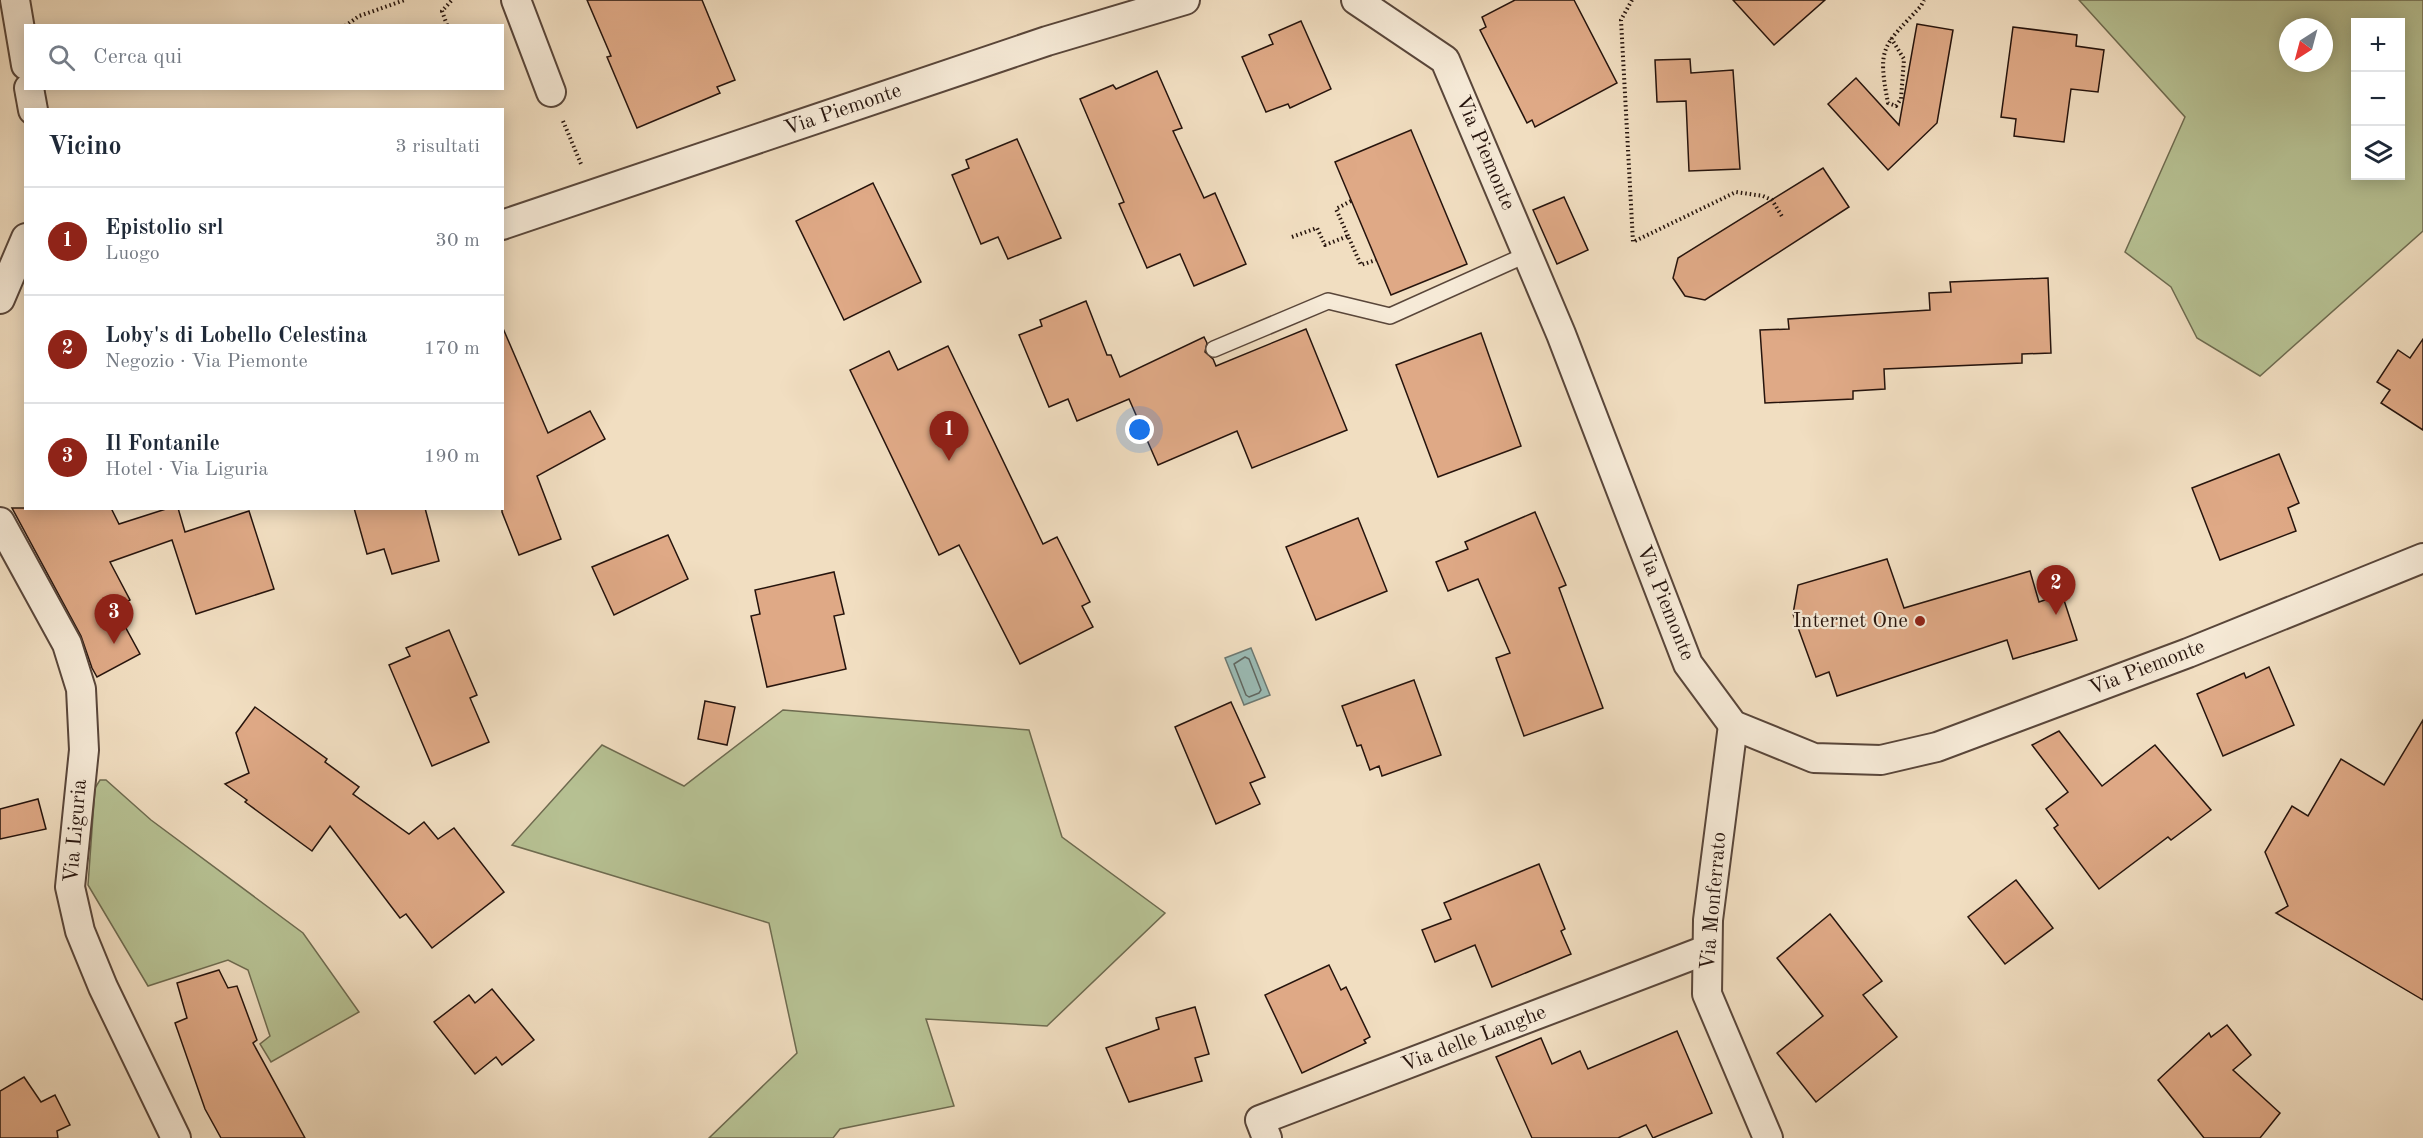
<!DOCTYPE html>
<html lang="it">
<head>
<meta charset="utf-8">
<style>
  body { margin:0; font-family:"Old Standard TT",serif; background:#f2f2f3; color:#1f2937 }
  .controls { position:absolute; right:18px; top:18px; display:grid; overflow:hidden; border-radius:0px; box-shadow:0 3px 15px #0003 }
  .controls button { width:54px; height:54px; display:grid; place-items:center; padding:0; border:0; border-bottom:2px solid #e0e1e3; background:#fff; color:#1f2937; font:30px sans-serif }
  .compass { position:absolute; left:2279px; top:18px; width:54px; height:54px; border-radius:50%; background:#fff; box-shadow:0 3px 15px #0003; rotate:216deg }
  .you { position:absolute; left:1140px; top:430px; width:21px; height:21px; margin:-15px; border:4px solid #fff; border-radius:50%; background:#1a73e8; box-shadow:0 0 0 9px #1a73e833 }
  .badge { display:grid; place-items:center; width:39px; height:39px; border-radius:50%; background:#8f2418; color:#fff; font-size:20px; font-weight:700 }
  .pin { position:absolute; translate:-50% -50px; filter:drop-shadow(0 2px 3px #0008) }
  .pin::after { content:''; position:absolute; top:32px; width:21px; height:18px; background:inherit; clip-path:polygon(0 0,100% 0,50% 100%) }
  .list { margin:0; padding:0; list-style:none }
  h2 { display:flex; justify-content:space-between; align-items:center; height:78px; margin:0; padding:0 24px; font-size:26px }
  h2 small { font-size:20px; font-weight:400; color:#747a83 }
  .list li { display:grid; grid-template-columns:39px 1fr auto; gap:18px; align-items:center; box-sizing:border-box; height:108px; padding:0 24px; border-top:2px solid #e0e1e3 }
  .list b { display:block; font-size:22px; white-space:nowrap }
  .list p { margin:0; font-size:20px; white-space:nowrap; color:#747a83 }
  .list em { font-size:20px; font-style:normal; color:#747a83 }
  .icon { flex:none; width:33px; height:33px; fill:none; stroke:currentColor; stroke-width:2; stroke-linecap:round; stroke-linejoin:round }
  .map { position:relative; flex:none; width:2423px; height:1138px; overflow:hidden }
  .search { position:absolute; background:#fff; box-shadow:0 3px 15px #0003; left:24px; top:24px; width:480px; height:66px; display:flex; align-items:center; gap:15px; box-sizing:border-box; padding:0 21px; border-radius:0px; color:#747a83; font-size:22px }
  .panel { position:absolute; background:#fff; box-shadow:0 3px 15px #0003; left:24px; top:108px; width:480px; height:402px; border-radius:0px }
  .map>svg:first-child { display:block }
  .green { fill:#b7c294; stroke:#6e6b50; stroke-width:1.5; fill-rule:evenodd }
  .water { fill:#9bbcb6; stroke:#6c7972; stroke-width:1.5 }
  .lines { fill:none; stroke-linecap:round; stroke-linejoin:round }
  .shore { stroke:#606862; stroke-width:1.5 }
  .building { fill:#dfa986; stroke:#26140d; stroke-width:1.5 }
  .lane-casing { stroke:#59463a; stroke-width:18 }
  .street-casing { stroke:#59463a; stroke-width:32 }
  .path { stroke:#26140d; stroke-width:4; stroke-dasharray:1.5 3; stroke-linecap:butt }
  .lane { stroke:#f6ead7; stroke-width:15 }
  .street { stroke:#f6ead7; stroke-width:28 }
  .poi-dot { fill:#8f2418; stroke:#f6ead7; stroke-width:2 }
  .labels { text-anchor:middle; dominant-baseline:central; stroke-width:4.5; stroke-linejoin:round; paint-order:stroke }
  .street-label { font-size:21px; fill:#26140d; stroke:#f6ead7 }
  .poi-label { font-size:21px; fill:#26140d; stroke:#f6ead7; text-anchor:end }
</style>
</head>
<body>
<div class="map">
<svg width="2423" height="1138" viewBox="0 0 2423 1138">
  <rect width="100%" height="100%" fill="#f1dec1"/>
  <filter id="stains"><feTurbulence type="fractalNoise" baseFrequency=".00333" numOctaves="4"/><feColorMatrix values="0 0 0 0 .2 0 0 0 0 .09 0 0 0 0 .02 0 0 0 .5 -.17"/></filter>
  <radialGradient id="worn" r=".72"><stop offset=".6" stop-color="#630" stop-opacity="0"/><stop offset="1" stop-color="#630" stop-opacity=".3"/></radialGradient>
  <!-- green -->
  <g class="green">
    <path d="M2079,0H2423V231L2260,376L2197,338L2171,287L2125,252L2185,117ZM2356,22H2400V176H2356ZM2288,27H2324V63H2288Z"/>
    <path d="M783,710L1029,730L1062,837L1165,913L1047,1026L926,1019L954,1106L840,1129L833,1138H709L797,1053L769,923L512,845L602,745L684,786Z"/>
    <path d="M100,780H106L151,820L303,933L359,1012L271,1062L260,1044L270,1036L248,970L228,960L148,986L88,885L95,788Z"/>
  </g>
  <!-- water -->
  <path class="water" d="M1251,648L1270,695L1244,705L1225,658Z"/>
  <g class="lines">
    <!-- shore -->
    <path class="shore" d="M1245,657L1249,659L1261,690L1259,693L1249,697L1246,695L1234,664Z"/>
  </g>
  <!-- building -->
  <g class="building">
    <path d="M587,0H702L735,80L717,87L720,93L637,128L607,57L611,56Z"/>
    <path d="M1515,0H1574L1617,83L1535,127L1532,120L1527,123L1480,30L1486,27L1482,17Z"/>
    <path d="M1733,0H1825L1774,45Z"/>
    <path d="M1301,21L1331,89L1290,108L1288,104L1266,112L1242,57L1273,44L1269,35Z"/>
    <path d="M1917,24L1953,30L1937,123L1888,170L1828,104L1856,78L1899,125Z"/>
    <path d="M2013,27L2077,35L2076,46L2104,50L2098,92L2071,89L2064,142L2014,136L2016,119L2001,117Z"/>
    <path d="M1690,59L1691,73L1733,70L1740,169L1689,171L1686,101L1657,102L1655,60Z"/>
    <path d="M1157,71L1182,128L1173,131L1204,198L1215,193L1246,264L1194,286L1180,254L1147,268L1119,204L1124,202L1080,99L1113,85L1116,89Z"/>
    <path d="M1411,130L1467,264L1391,295L1335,162Z"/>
    <path d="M1017,139L1061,238L1008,259L998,237L981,244L952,175L969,168L966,160Z"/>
    <path d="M1823,168L1849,207L1705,300L1685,296L1673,278L1678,258Z"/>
    <path d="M873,183L921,282L844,320L796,221Z"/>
    <path d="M1564,197L1588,250L1557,264L1533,210Z"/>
    <path d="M2048,278L2051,353L2022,354V363L1884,369L1885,389L1853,391V399L1765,403L1760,330L1789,329L1788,319L1930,310L1929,293L1951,292L1950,282Z"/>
    <path d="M1086,301L1107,355H1111L1120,377L1204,337L1207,343L1205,352L1213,359L1216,366L1306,329L1347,430L1252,468L1237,431L1158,465L1129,399L1077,421L1068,399L1049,407L1019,335L1042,326L1040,320Z"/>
    <path d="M502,326L548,433L590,411L605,439L537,476L561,539L519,555L502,512Z"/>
    <path d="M1481,333L1521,446L1438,477L1396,365Z"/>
    <path d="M2423,339V430L2381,403L2390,390L2377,382L2398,350L2410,358Z"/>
    <path d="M948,346L1043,544L1057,537L1090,602L1082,606L1093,627L1020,664L959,545L939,555L850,370L889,351L898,370Z"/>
    <path d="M2279,454L2299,503L2288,508L2296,531L2220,560L2192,488Z"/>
    <path d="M12,508H111L119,524L169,508H178L185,532L249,511L274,589L196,614L172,540L110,562L130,600L115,608L140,654L97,677L92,668L81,636Z"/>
    <path d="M354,508H425L439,561L392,574L384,549L367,554Z"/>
    <path d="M1535,512L1566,585L1559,588L1603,708L1524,736L1496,658L1510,653L1478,579L1448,591L1436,562L1468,549L1465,542Z"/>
    <path d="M1358,518L1387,591L1316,620L1286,547Z"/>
    <path d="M668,535L688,579L614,615L592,567Z"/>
    <path d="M1887,559L1904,608L2030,571L2039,602L2062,594L2077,640L2013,659L2007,640L1837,696L1829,672L1816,677L1793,614L1798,585Z"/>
    <path d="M834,572L844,614L834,616L846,669L767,687L751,616L760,614L755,590Z"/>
    <path d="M449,630L477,695L470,698L489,742L432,766L389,665L410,656L406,648Z"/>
    <path d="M2269,667L2294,725L2223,756L2197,694L2244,673L2246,678Z"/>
    <path d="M1414,680L1441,755L1382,776L1379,766L1370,770L1361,745L1357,746L1342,706Z"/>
    <path d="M705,701L735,707L727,745L698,739Z"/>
    <path d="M1231,702L1265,777L1250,783L1260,804L1216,824L1175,727Z"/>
    <path d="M255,707L327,759L325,762L359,787L353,794L409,834L424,822L438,839L454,828L504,892L432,948L406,914L400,918L330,826L312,851L245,802L247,800L225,784L249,773L236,733Z"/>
    <path d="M2423,720V1000L2276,913L2288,906L2265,852L2292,806L2308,816L2341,759L2384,785Z"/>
    <path d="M2059,731L2102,786L2155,745L2211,810L2171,840L2168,837L2099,889L2054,828L2058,825L2046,809L2068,792L2032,745Z"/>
    <path d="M38,799L46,829L0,839V809Z"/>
    <path d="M1539,864L1565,929L1561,931L1571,954L1492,987L1475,945L1435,962L1422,930L1451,919L1444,903Z"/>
    <path d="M2016,880L2053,928L2005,964L1968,917Z"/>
    <path d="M1830,914L1882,981L1863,995L1897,1037L1816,1102L1777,1053L1823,1016L1777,958Z"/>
    <path d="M1329,965L1341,990L1346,987L1370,1037L1364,1040L1366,1043L1302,1073L1265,995Z"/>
    <path d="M219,970L228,988L237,986L257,1040L253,1043L305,1138H221L205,1109L175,1023L187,1018L177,983Z"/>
    <path d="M492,989L534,1040L502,1065L496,1057L475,1074L434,1022L469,995L475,1003Z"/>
    <path d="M1195,1007L1209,1054L1195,1058L1202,1081L1129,1102L1106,1048L1159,1029L1156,1018Z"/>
    <path d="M2227,1025L2251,1055L2233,1070L2280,1113L2260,1138H2204L2158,1080L2209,1033L2211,1037Z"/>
    <path d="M1677,1031L1712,1113L1653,1138L1646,1125L1618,1138H1532L1496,1057L1541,1038L1552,1064L1580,1051L1588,1069Z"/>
    <path d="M24,1077L41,1102L55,1095L70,1125L57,1131L58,1138H0V1091Z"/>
  </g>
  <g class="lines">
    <defs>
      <path id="lane" d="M1214,349L1328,301L1390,316L1528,254"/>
      <g id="street">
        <path d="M15,0L26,65"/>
        <path d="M516,0L551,92"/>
        <path d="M1356,0L1445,60L1561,334L1688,664L1733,725L1814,758L1881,760L1937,747L2188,653L2423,558"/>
        <path d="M29,88L33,110"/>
        <path d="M502,225L1047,41L1185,0"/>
        <path d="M0,299L26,238"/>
        <path d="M0,522L67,644L81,689L84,750L70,887L80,931L103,987L176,1138"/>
        <path d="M1733,725L1708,920L1707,994L1768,1138"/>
        <path d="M1267,1138L1260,1120L1706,950"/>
      </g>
    </defs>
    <!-- lane casing -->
    <use href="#lane" class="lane-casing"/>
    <!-- street casing -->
    <use href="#street" class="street-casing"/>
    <!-- path -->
    <g class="path">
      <path d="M1632,0L1621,20L1633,242L1736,192L1763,196L1772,200L1783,218"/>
      <path d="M447,25L442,11L452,0"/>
      <path d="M345,26L359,16L405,0"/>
      <path d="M1891,38L1904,59L1901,99L1896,106L1888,103C1877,46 1883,47 1921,6L1924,0"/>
      <path d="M563,121L581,164"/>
      <path d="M1348,236L1336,209L1351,201"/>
      <path d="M1292,237L1317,228L1325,245L1348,236L1361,265L1376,260"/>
    </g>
    <!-- lane -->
    <use href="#lane" class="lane"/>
    <!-- street -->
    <use href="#street" class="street"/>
  </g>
  <!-- markers -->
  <circle class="poi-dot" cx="1920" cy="621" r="6"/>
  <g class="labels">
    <!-- street labels -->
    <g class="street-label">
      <text transform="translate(843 110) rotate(-19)">Via Piemonte</text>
      <text transform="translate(1485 153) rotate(67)">Via Piemonte</text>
      <text transform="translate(1665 603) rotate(68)">Via Piemonte</text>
      <text transform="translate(2147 668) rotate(-21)">Via Piemonte</text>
      <text transform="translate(76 831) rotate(-85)">Via Liguria</text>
      <text transform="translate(1714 901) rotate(-85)">Via Monferrato</text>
      <text transform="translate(1474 1039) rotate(-21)">Via delle Langhe</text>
    </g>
    <!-- poi labels -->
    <g class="poi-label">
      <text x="1908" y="621">Internet One</text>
    </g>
  </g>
  <rect width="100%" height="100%" filter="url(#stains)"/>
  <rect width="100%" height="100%" fill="url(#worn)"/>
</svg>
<div class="controls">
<button>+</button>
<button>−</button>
<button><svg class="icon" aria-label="layers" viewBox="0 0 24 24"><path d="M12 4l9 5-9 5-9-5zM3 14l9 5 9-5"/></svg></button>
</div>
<svg class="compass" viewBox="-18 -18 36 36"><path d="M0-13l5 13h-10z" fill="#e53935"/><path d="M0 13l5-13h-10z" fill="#747a83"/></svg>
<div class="you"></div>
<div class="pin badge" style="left:949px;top:461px">1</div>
<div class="pin badge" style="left:2056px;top:615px">2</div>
<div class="pin badge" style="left:114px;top:644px">3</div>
<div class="search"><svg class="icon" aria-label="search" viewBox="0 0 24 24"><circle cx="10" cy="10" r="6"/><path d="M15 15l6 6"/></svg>Cerca qui</div>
<section class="panel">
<h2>Vicino<small>3 risultati</small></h2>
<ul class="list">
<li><span class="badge">1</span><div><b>Epistolio srl</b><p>Luogo</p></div><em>30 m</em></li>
<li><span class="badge">2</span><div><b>Loby's di Lobello Celestina</b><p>Negozio · Via Piemonte</p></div><em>170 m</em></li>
<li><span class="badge">3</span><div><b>Il Fontanile</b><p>Hotel · Via Liguria</p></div><em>190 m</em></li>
</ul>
</section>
</div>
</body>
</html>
